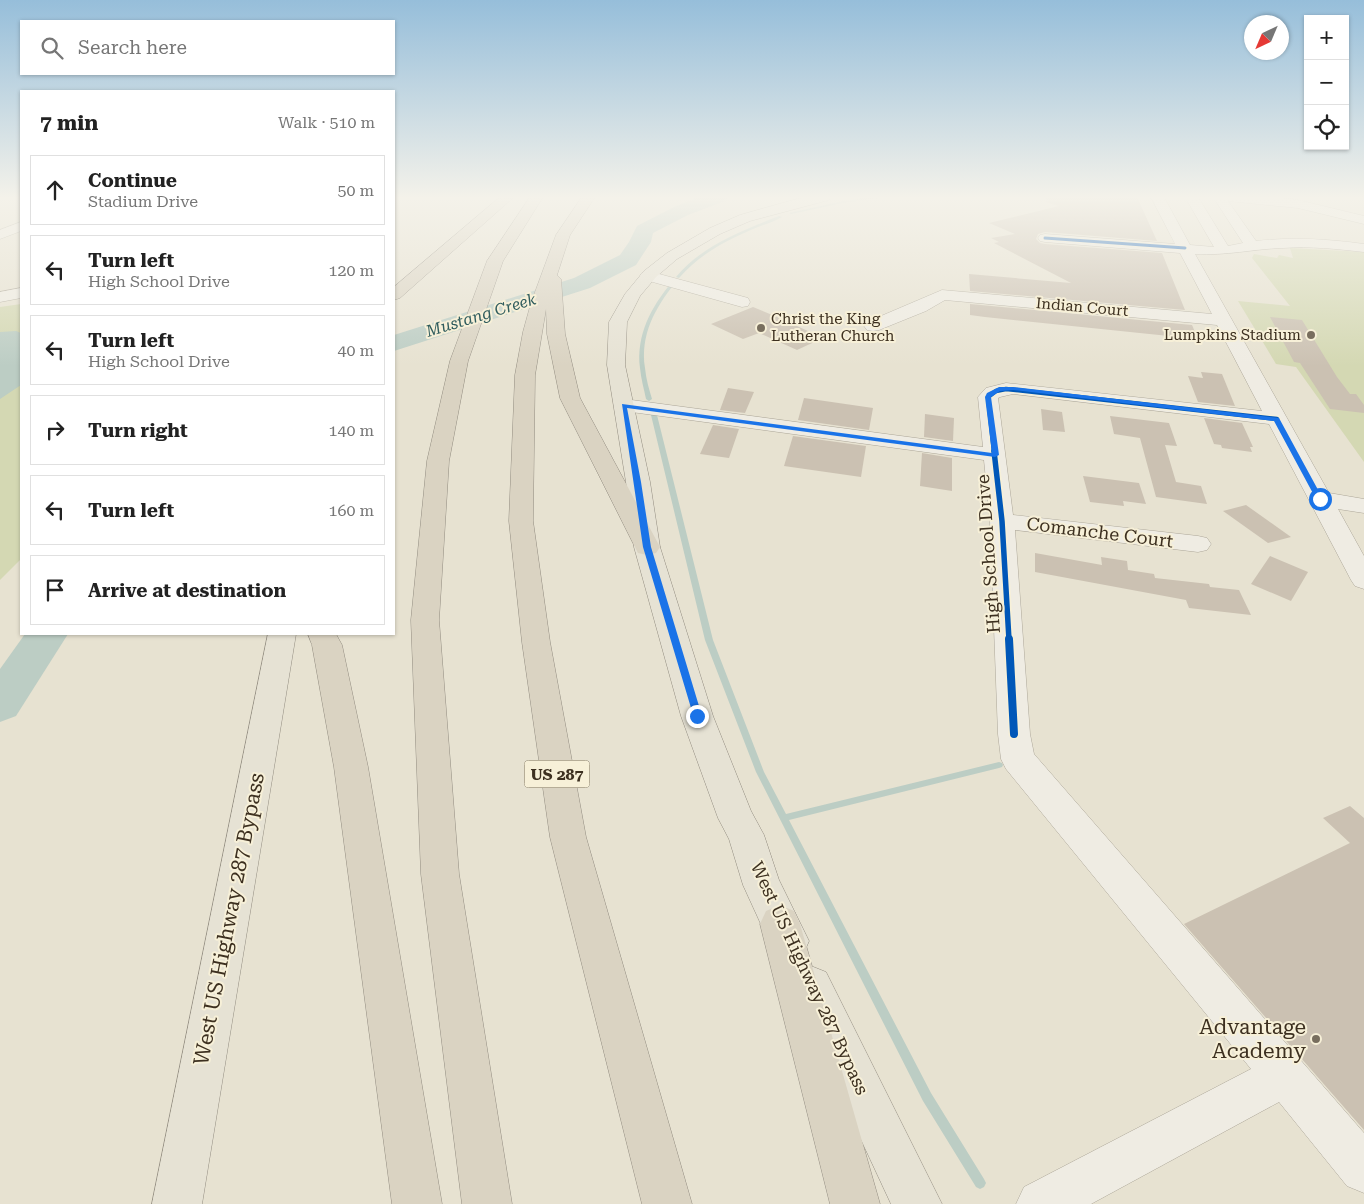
<!DOCTYPE html>
<html lang="en">
<head>
<meta charset="utf-8">
<style>
  body { margin:0; font-family:"Roboto Serif",serif; background:#f2f2f2; color:#222 }
  .controls { position:absolute; right:15px; top:15px; display:grid; overflow:hidden; border-radius:0px; box-shadow:0 1px 4px #0004 }
  .controls button { width:45px; height:45px; display:grid; place-items:center; padding:0; border:0; border-bottom:1px solid #e0e0e0; background:#fff; color:#222; font:25px sans-serif }
  .compass { position:absolute; left:1244px; top:15px; width:45px; height:45px; border-radius:50%; background:#fff; box-shadow:0 1px 4px #0004; rotate:224deg }
  .stop { position:absolute; width:15px; height:15px; margin:-11px; border:4px solid #1a73e8; border-radius:50%; background:#fff }
  .stop.end { background:#1a73e8; border-color:#fff; box-shadow:0 1px 5px #0008 }
  .list { margin:0; padding:0; list-style:none }
  h2 { display:flex; justify-content:space-between; align-items:center; height:65px; margin:0; padding:0 20px; font-size:21px }
  h2 small { font-size:16px; font-weight:400; color:#767676 }
  .list li { display:grid; grid-template-columns:32px 1fr auto; gap:15px; align-items:center; box-sizing:border-box; height:70px; margin:0 10px 10px; padding:0 10px; border:1px solid #e0e0e0; border-radius:0px }
  .list b { display:block; font-size:19px; white-space:nowrap }
  .list p { margin:0; font-size:16px; white-space:nowrap; color:#767676 }
  .list em { font-size:16px; font-style:normal; color:#767676 }
  .icon { flex:none; width:28px; height:28px; fill:none; stroke:currentColor; stroke-width:2; stroke-linecap:round; stroke-linejoin:round }
  .map { position:relative; flex:none; width:1364px; height:1204px; overflow:hidden }
  .search { position:absolute; background:#fff; box-shadow:0 1px 4px #0004; left:20px; top:20px; width:375px; height:55px; display:flex; align-items:center; gap:12px; box-sizing:border-box; padding:0 18px; border-radius:0px; color:#767676; font-size:19px }
  .panel { position:absolute; background:#fff; box-shadow:0 1px 4px #0004; left:20px; top:90px; width:375px; height:545px; border-radius:0px }
  .map>svg:first-child { display:block }
  .green { fill:#d4d8b3 }
  .water { fill:#bccdc4 }
  .lines { fill:none; stroke-linecap:round; stroke-linejoin:round }
  .stream { fill:#bccdc4; fill-rule:evenodd }
  .river { fill:#bccdc4; fill-rule:evenodd }
  .building { fill:#cbc1b2 }
  .minor-casing { stroke:#ada799; stroke-width:1 }
  .major-casing { stroke:#928c80; stroke-width:1 }
  .highway-casing { stroke:#928c80; stroke-width:1 }
  .minor { fill:#efece3; fill-rule:evenodd }
  .major { fill:#e6e2d4; fill-rule:evenodd }
  .highway { fill:#dad3c2; fill-rule:evenodd }
  .cycleway-far3-casing { stroke:#f7f0d8; stroke-width:5 }
  .cycleway-far2-casing { stroke:#f7f0d8; stroke-width:7 }
  .cycleway-far1-casing { stroke:#f7f0d8; stroke-width:9 }
  .cycleway-casing { stroke:#f7f0d8; stroke-width:11 }
  .cycleway-far3 { stroke:#0057b8; stroke-width:3 }
  .cycleway-far2 { stroke:#0057b8; stroke-width:4.5 }
  .cycleway-far1 { stroke:#0057b8; stroke-width:5.5 }
  .cycleway { stroke:#0057b8; stroke-width:8 }
  .route { fill:#1a73e8 }
  .poi-dot { fill:#786e5e; stroke:#f7f0d8; stroke-width:2 }
  .labels { text-anchor:middle; dominant-baseline:central; stroke-width:4; stroke-linejoin:round; paint-order:stroke }
  .far-street-label { font-size:15px; fill:#3d3020; stroke:#f7f0d8 }
  .far-poi-label { font-size:15px; fill:#3d3020; stroke:#f7f0d8; text-anchor:start }
  .far-water-label { font-size:16px; font-style:italic; fill:#2f5c5d; stroke:#f7f0d8 }
  .shield { fill:#f7f0d8; stroke:#756a57; stroke-width:1 }
  .shield-label { font-size:16px; font-weight:bold; fill:#3d3020 }
  .street-label { font-size:18px; fill:#3d3020; stroke:#f7f0d8 }
  .near-street-label { font-size:21px; fill:#3d3020; stroke:#f7f0d8 }
  .near-poi-label { font-size:21px; fill:#3d3020; stroke:#f7f0d8; text-anchor:end }
</style>
</head>
<body>
<div class="map">
<svg width="1364" height="1204" viewBox="0 0 1364 1204">
  <rect width="100%" height="100%" fill="#e7e2d1"/>
  <!-- green -->
  <g class="green">
    <path d="M1290,248L1364,252V462L1296,367L1276,364L1238,301L1290,306L1252,258L1254,254L1277,258L1279,255L1293,258Z"/>
    <path d="M21,304V559L0,580V307Z"/>
  </g>
  <!-- water -->
  <path class="water" d="M16,331L21,333V385L0,399V332Z"/>
  <g class="lines">
    <!-- stream -->
    <g class="stream">
      <path d="M872,197H885L843,203L791,214L789,213L843,201Z"/>
      <path d="M779,216L782,217C773,222 763,225 753,229C725,241 700,254 679,278L676,277C703,245 741,231 779,216Z"/>
      <path d="M672,282L675,283C655,308 640,335 645,368C646,379 649,389 652,399L649,401L646,399C644,389 641,379 640,368C636,335 651,307 672,282Z"/>
      <path d="M654,413L657,415L713,640L764,772L786,814L999,762L1002,763L1003,765L1002,767L999,768L789,820L931,1093L984,1179L986,1183L984,1187L980,1189L976,1187L923,1101L756,772L705,640L651,415Z"/>
    </g>
    <!-- river -->
    <g class="river">
      <path d="M699,197H727L725,201L688,215L653,233L651,242L636,265L590,288L394,351V335L574,278L620,255L629,242L637,226L674,207Z"/>
      <path d="M25,634H68L16,716L0,722V669Z"/>
    </g>
  </g>
  <!-- building -->
  <g class="building">
    <path d="M1047,197H1137L1157,241L1045,232L1038,234L1036,239L1040,243L1045,244L1162,253L1185,310L970,291L969,274L1071,283L994,243L999,242L991,238L1015,234L989,223L1059,206L1046,202Z"/>
    <path d="M970,304L1192,325L1198,339L985,317L970,315Z"/>
    <path d="M753,307L782,319L823,338L797,350L759,333L743,339L711,324Z"/>
    <path d="M1270,317L1302,320L1337,377L1350,394H1356L1364,405V413L1330,409L1300,363L1294,362Z"/>
    <path d="M1201,372L1222,374L1235,406L1198,402L1188,376L1203,378Z"/>
    <path d="M728,388L754,392L745,413L720,410Z"/>
    <path d="M804,398L873,408L869,430L798,420Z"/>
    <path d="M1041,409L1062,412L1065,432L1043,430Z"/>
    <path d="M925,414L954,418L953,441L924,437Z"/>
    <path d="M1110,416L1169,423L1177,446L1165,445L1176,482L1201,486L1207,504L1156,497L1140,438L1114,434Z"/>
    <path d="M1204,418L1242,423L1253,447H1250L1252,452L1222,448L1221,445L1214,444Z"/>
    <path d="M713,425L739,429L729,458L700,454Z"/>
    <path d="M793,436L866,446L861,477L784,466Z"/>
    <path d="M922,453L952,458V491L920,486Z"/>
    <path d="M1083,476L1139,483L1146,504L1123,501L1124,506L1090,502Z"/>
    <path d="M1246,505L1291,537L1268,543L1223,511Z"/>
    <path d="M1035,553L1102,565L1101,557L1127,561L1128,570L1154,574L1155,578L1209,584L1210,587L1239,590L1251,615L1189,608L1186,600L1035,572Z"/>
    <path d="M1270,556L1308,572L1291,601L1251,584Z"/>
    <path d="M1350,806L1364,818V1130L1184,924L1350,843L1323,818Z"/>
  </g>
  <g class="lines">
    <defs>
      <g id="minor">
        <path d="M1151,197H1164L1190,245L1214,247L1185,197H1198L1228,246L1243,243L1213,197H1272L1298,200L1364,216V224L1298,208L1228,201L1256,241C1292,237 1328,239 1364,244V252C1337,249 1310,246 1283,248C1253,249 1226,256 1195,254L1329,493L1364,499V513L1338,509L1364,556V589L1355,586L1351,580L1269,424L1013,394L1000,397L998,398L1013,515L1198,536L1207,538L1211,544L1207,550L1198,552L1015,530L1030,734L1034,754L1364,1133V1193L1347,1186L1279,1102L1091,1204H1016L1024,1187L1251,1069L1006,769L1001,759L998,734L990,521L984,460L624,411L617,409L614,405L617,401L624,399L983,447L978,397L986,388L1006,383L1262,411L1217,325L945,300L926,311L879,330L873,331L867,330L864,326L867,322L942,290L1212,314L1180,253L1045,242L1040,241L1038,238L1040,235L1045,234L1175,244Z"/>
        <path d="M21,222V231L0,239V230Z"/>
        <path d="M648,271L748,298L750,302L748,306L742,307L642,279L640,276L642,273Z"/>
        <path d="M21,288V298L0,302V292Z"/>
      </g>
      <g id="major">
        <path d="M804,197H830L829,200L750,221L720,234L677,259L656,277L640,296L627,322L625,365L650,482L660,547L713,716L751,811L764,835L779,880L809,941L803,955L789,961L775,955L743,885L729,839L718,818L681,716L634,547L626,482L607,365L609,322L625,294L644,271L667,253L710,228L740,215Z"/>
        <path d="M268,634H296L202,1204H152Z"/>
        <path d="M811,966L826,972L942,1204H891L790,987L796,972Z"/>
      </g>
      <g id="highway">
        <path d="M500,197H514L400,298L394,300V287Z"/>
        <path d="M530,197H543L503,261L468,361L449,461L439,620L459,874L512,1204H462L421,874L411,620L427,461L450,361L487,261Z"/>
        <path d="M582,197H595L570,235L557,275L561,279L565,334L580,398L660,547L656,553L647,555L638,553L560,398L547,334L546,309L535,375L533,521L550,642L586,837L692,1204H642L550,837L522,642L509,521L515,375L523,332L531,303L556,235Z"/>
        <path d="M308,634H336L342,645L368,767L442,1204H392L334,767L312,645Z"/>
        <path d="M780,905L794,911L800,924L880,1204H830L760,924L766,911Z"/>
      </g>
    </defs>
    <!-- minor casing -->
    <use href="#minor" class="minor-casing"/>
    <!-- major casing -->
    <use href="#major" class="major-casing"/>
    <!-- highway casing -->
    <use href="#highway" class="highway-casing"/>
    <!-- minor -->
    <use href="#minor" class="minor"/>
    <!-- major -->
    <use href="#major" class="major"/>
    <!-- highway -->
    <use href="#highway" class="highway"/>
    <defs>
      <path id="cycleway-far3" d="M1045,238L1185,248"/>
      <path id="cycleway-far2" d="M994,452L988,397L996,391L1006,389L1277,419"/>
      <path id="cycleway-far1" d="M994,451L1002,521L1009,640"/>
      <path id="cycleway" d="M1009,639L1014,734"/>
    </defs>
    <!-- cycleway-far3 casing -->
    <use href="#cycleway-far3" class="cycleway-far3-casing"/>
    <!-- cycleway-far2 casing -->
    <use href="#cycleway-far2" class="cycleway-far2-casing"/>
    <!-- cycleway-far1 casing -->
    <use href="#cycleway-far1" class="cycleway-far1-casing"/>
    <!-- cycleway casing -->
    <use href="#cycleway" class="cycleway-casing"/>
    <!-- cycleway-far3 -->
    <use href="#cycleway-far3" class="cycleway-far3"/>
    <!-- cycleway-far2 -->
    <use href="#cycleway-far2" class="cycleway-far2"/>
    <!-- cycleway-far1 -->
    <use href="#cycleway-far1" class="cycleway-far1"/>
    <!-- cycleway -->
    <use href="#cycleway" class="cycleway"/>
  </g>
  <!-- sky -->
  <linearGradient id="sky" x2="0" y2="1"><stop stop-color="#96beda"/><stop offset="0.54" stop-color="#f4f2ea"/><stop offset="1" stop-color="#f4f2ea" stop-opacity="0"/></linearGradient>
  <rect width="1364" height="366" fill="url(#sky)"/>
  <!-- route -->
  <path class="route" d="M999,387H1013L1279,418L1323,499L1320,501L1316,499L1274,421L1013,390L1000,391L991,397L999,455L995,457L627,408L641,482L651,547L702,716L697,719L694,718L643,547L622,404L992,453L985,397L987,393Z"/>
  <!-- markers -->
  <g class="poi-dot">
    <circle cx="761" cy="328" r="5"/>
    <circle cx="1311" cy="335" r="5"/>
    <circle cx="1316" cy="1039" r="5"/>
  </g>
  <g class="labels">
    <!-- far-street labels -->
    <g class="far-street-label">
      <text transform="translate(1082 307) rotate(5)">Indian Court</text>
    </g>
    <!-- far-poi labels -->
    <g class="far-poi-label">
      <text x="771" y="319">Christ the King<tspan x="771" dy="17">Lutheran Church</tspan></text>
      <text x="1301" y="335" text-anchor="end">Lumpkins Stadium</text>
    </g>
    <!-- far-water labels -->
    <g class="far-water-label">
      <text transform="translate(481 315) rotate(-17)">Mustang Creek</text>
    </g>
    <!-- shield labels -->
    <rect class="shield" x="524.5" y="760.5" width="65" height="27" rx="4"/>
    <g class="shield-label">
      <text x="557" y="774">US 287</text>
    </g>
    <!-- street labels -->
    <g class="street-label">
      <text transform="translate(1100 532) rotate(7)">Comanche Court</text>
      <text transform="translate(988 554) rotate(-94)">High School Drive</text>
      <text transform="translate(810 978) rotate(65)">West US Highway 287 Bypass</text>
    </g>
    <!-- near-street labels -->
    <g class="near-street-label">
      <text transform="translate(229 919) rotate(-79)">West US Highway 287 Bypass</text>
    </g>
    <!-- near-poi labels -->
    <g class="near-poi-label">
      <text x="1306" y="1027">Advantage<tspan x="1306" dy="24">Academy</tspan></text>
    </g>
  </g>
</svg>
<div class="controls">
<button>+</button>
<button>−</button>
<button><svg class="icon" aria-label="locate" viewBox="0 0 24 24"><circle cx="12" cy="12" r="6"/><path d="M12 2v4M12 18v4M2 12h4M18 12h4"/></svg></button>
</div>
<svg class="compass" viewBox="-18 -18 36 36"><path d="M0-13l5 13h-10z" fill="#e53935"/><path d="M0 13l5-13h-10z" fill="#767676"/></svg>
<div class="stop" style="left:1320px;top:499px"></div>
<div class="stop end" style="left:697px;top:716px"></div>
<div class="search"><svg class="icon" aria-label="search" viewBox="0 0 24 24"><circle cx="10" cy="10" r="6"/><path d="M15 15l6 6"/></svg>Search here</div>
<section class="panel">
<h2>7 min<small>Walk · 510 m</small></h2>
<ul class="list">
<li><svg class="icon" aria-label="ahead" viewBox="0 0 24 24"><path d="M12 20V5M6 11l6-6 6 6"/></svg><div><b>Continue</b><p>Stadium Drive</p></div><em>50 m</em></li>
<li><svg class="icon" aria-label="left" viewBox="0 0 24 24"><path d="M17 20v-9H6M10 6l-5 5 5 5"/></svg><div><b>Turn left</b><p>High School Drive</p></div><em>120 m</em></li>
<li><svg class="icon" aria-label="left" viewBox="0 0 24 24"><path d="M17 20v-9H6M10 6l-5 5 5 5"/></svg><div><b>Turn left</b><p>High School Drive</p></div><em>40 m</em></li>
<li><svg class="icon" aria-label="right" viewBox="0 0 24 24"><path d="M7 20v-9h11M14 6l5 5-5 5"/></svg><div><b>Turn right</b></div><em>140 m</em></li>
<li><svg class="icon" aria-label="left" viewBox="0 0 24 24"><path d="M17 20v-9H6M10 6l-5 5 5 5"/></svg><div><b>Turn left</b></div><em>160 m</em></li>
<li><svg class="icon" aria-label="arrive" viewBox="0 0 24 24"><path d="M6 21V4h12l-3 4 3 4H6"/></svg><div><b>Arrive at destination</b></div></li>
</ul>
</section>
</div>
</body>
</html>
